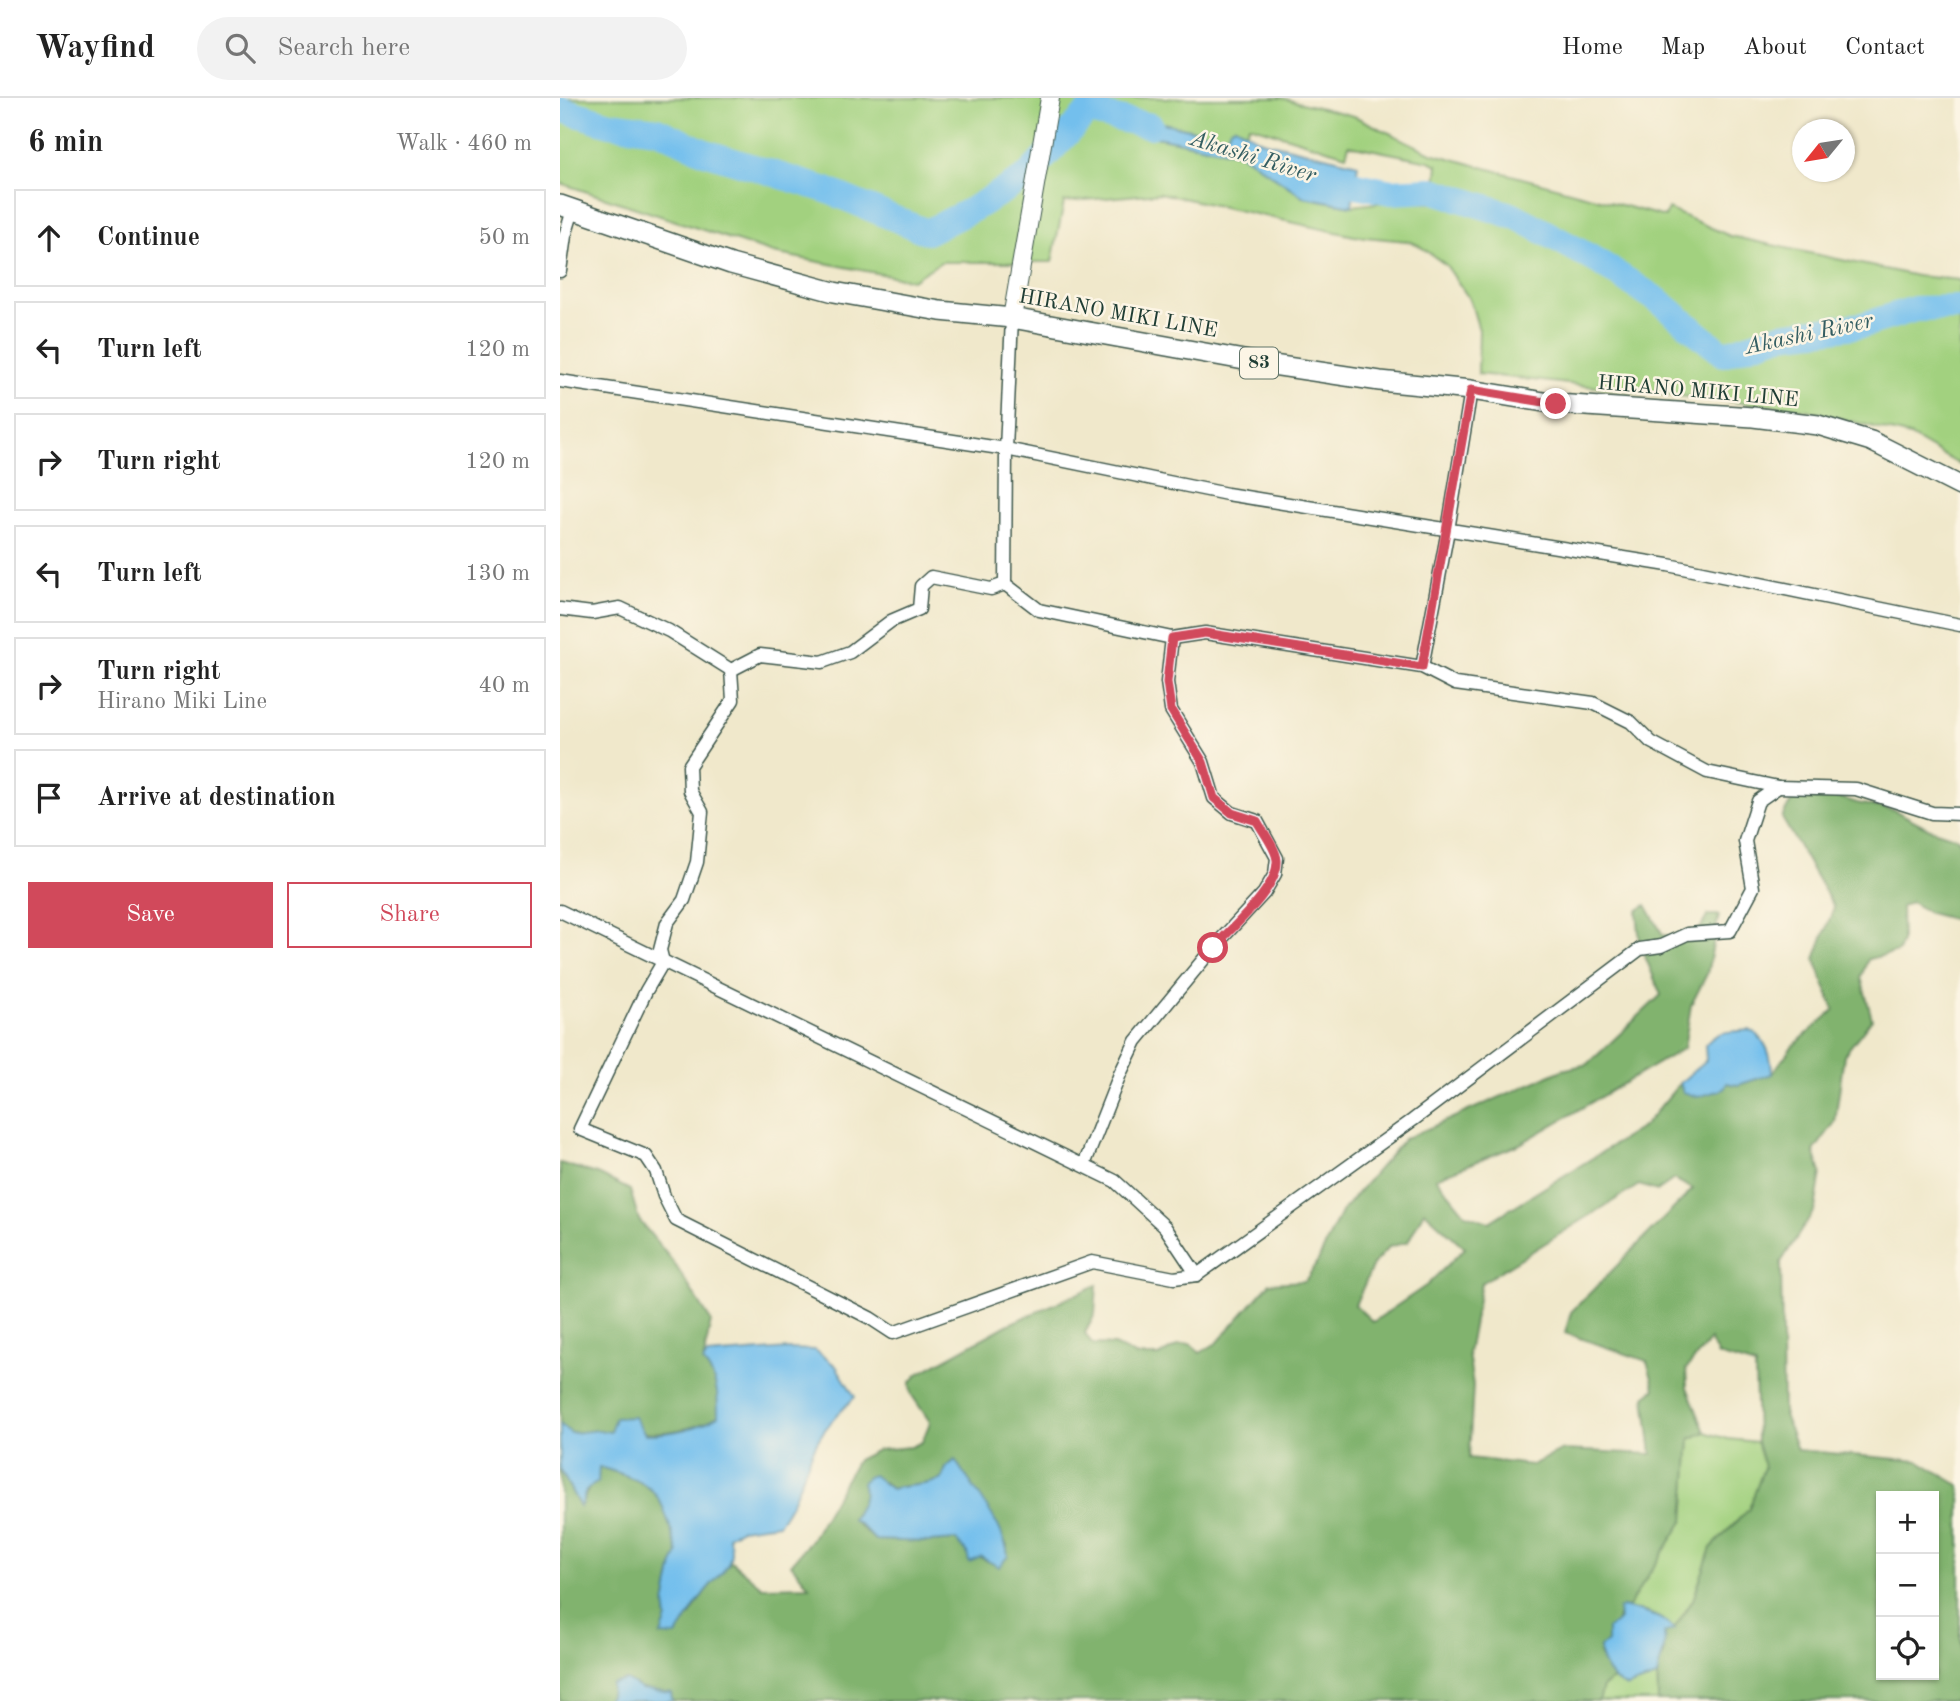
<!DOCTYPE html>
<html lang="en">
<head>
<meta charset="utf-8">
<style>
  body { margin:0; font-family:"Old Standard TT",serif; background:#f2f2f2; color:#222 }
  .controls { position:absolute; right:21px; bottom:21px; display:grid; overflow:hidden; border-radius:0px; box-shadow:0 2px 5px #0004 }
  .controls button { width:63px; height:63px; display:grid; place-items:center; padding:0; border:0; border-bottom:2px solid #e0e0e0; background:#fff; color:#222; font:35px sans-serif }
  .compass { position:absolute; left:1232px; top:21px; width:63px; height:63px; border-radius:50%; background:#fff; box-shadow:0 2px 5px #0004; rotate:240deg }
  .stop { position:absolute; width:21px; height:21px; margin:-16px; border:5px solid #d1495b; border-radius:50%; background:#fff }
  .stop.end { background:#d1495b; border-color:#fff; box-shadow:0 2px 7px #0008 }
  .list { margin:0; padding:0; list-style:none }
  h2 { display:flex; justify-content:space-between; align-items:center; height:91px; margin:0; padding:0 28px; font-size:30px }
  h2 small { font-size:23px; font-weight:400; color:#767676 }
  .list li { display:grid; grid-template-columns:46px 1fr auto; gap:21px; align-items:center; box-sizing:border-box; height:98px; margin:0 14px 14px; padding:0 14px; border:2px solid #e0e0e0; border-radius:0px }
  .list b { display:block; font-size:26px; white-space:nowrap }
  .list p { margin:0; font-size:23px; white-space:nowrap; color:#767676 }
  .list em { font-size:23px; font-style:normal; color:#767676 }
  .actions { display:flex; gap:14px; padding:21px 28px }
  .actions a { flex:1; padding:16px 0; border:2px solid #d1495b; border-radius:0px; text-align:center; font-size:24px; color:#d1495b }
  .actions .main { background:#d1495b; color:#fff }
  .icon { flex:none; width:38px; height:38px; fill:none; stroke:currentColor; stroke-width:2; stroke-linecap:round; stroke-linejoin:round }
  .map { position:relative; flex:none; width:1400px; height:1603px; overflow:hidden }
  header { display:flex; align-items:center; gap:42px; box-sizing:border-box; height:98px; padding:0 35px; background:#fff; border-bottom:2px solid #e0e0e0 }
  header strong { font-size:33px }
  nav { display:flex; gap:38px; margin-inline-start:auto; font-size:24px }
  .search { width:490px; height:63px; background:#f2f2f2; display:flex; align-items:center; gap:18px; box-sizing:border-box; padding:0 24px; border-radius:38px; color:#767676; font-size:26px }
  main { display:flex }
  aside { flex:1; background:#fff }
  .map>svg:first-child { display:block }
  .green { fill:#a2d17f; stroke:#60875a; stroke-width:2; fill-rule:evenodd }
  .forest { fill:#81b36e; stroke:#507851; stroke-width:2; fill-rule:evenodd }
  .water { fill:#73bfed; stroke:#497e90; stroke-width:2 }
  .lines { fill:none; stroke-linecap:round; stroke-linejoin:round }
  .river { stroke:#73bfed; stroke-width:26 }
  .street-casing { stroke:#3e574b; stroke-width:15 }
  .secondary-casing { stroke:#3e574b; stroke-width:20 }
  .primary-casing { stroke:#3e574b; stroke-width:22 }
  .street { stroke:#fff; stroke-width:12 }
  .secondary { stroke:#fff; stroke-width:18 }
  .primary { stroke:#fff; stroke-width:19 }
  .route { stroke:#d1495b; stroke-width:9 }
  .labels { text-anchor:middle; dominant-baseline:central; stroke-width:5; stroke-linejoin:round; paint-order:stroke }
  .shield { fill:#fcf5e5; stroke:#617469; stroke-width:2 }
  .shield-label { font-size:19px; font-weight:bold; fill:#1f3d34 }
  .street-label { font-size:21px; fill:#1f3d34; stroke:#fcf5e5 }
  .water-label { font-size:23px; font-style:italic; fill:#345e62; stroke:#fcf5e5 }
</style>
</head>
<body>
<header>
<strong>Wayfind</strong>
<div class="search"><svg class="icon" aria-label="search" viewBox="0 0 24 24"><circle cx="10" cy="10" r="6"/><path d="M15 15l6 6"/></svg>Search here</div>
<nav><a>Home</a><a>Map</a><a>About</a><a>Contact</a></nav>
</header>
<main>
<aside>
<h2>6 min<small>Walk · 460 m</small></h2>
<ul class="list">
<li><svg class="icon" aria-label="ahead" viewBox="0 0 24 24"><path d="M12 20V5M6 11l6-6 6 6"/></svg><div><b>Continue</b></div><em>50 m</em></li>
<li><svg class="icon" aria-label="left" viewBox="0 0 24 24"><path d="M17 20v-9H6M10 6l-5 5 5 5"/></svg><div><b>Turn left</b></div><em>120 m</em></li>
<li><svg class="icon" aria-label="right" viewBox="0 0 24 24"><path d="M7 20v-9h11M14 6l5 5-5 5"/></svg><div><b>Turn right</b></div><em>120 m</em></li>
<li><svg class="icon" aria-label="left" viewBox="0 0 24 24"><path d="M17 20v-9H6M10 6l-5 5 5 5"/></svg><div><b>Turn left</b></div><em>130 m</em></li>
<li><svg class="icon" aria-label="right" viewBox="0 0 24 24"><path d="M7 20v-9h11M14 6l5 5-5 5"/></svg><div><b>Turn right</b><p>Hirano Miki Line</p></div><em>40 m</em></li>
<li><svg class="icon" aria-label="arrive" viewBox="0 0 24 24"><path d="M6 21V4h12l-3 4 3 4H6"/></svg><div><b>Arrive at destination</b></div></li>
</ul>
<div class="actions"><a class="main">Save</a><a>Share</a></div>
</aside>
<div class="map">
<svg width="1400" height="1603" viewBox="0 0 1400 1603">
  <rect width="100%" height="100%" fill="#fcf5e5"/>
  <filter id="ink" filterUnits="userSpaceOnUse"><feTurbulence type="fractalNoise" baseFrequency=".0143" numOctaves="2"/><feDisplacementMap in="SourceGraphic" scale="14" xChannelSelector="R" yChannelSelector="G"/><feConvolveMatrix kernelMatrix="1 2 1 2 8 2 1 2 1" color-interpolation-filters="sRGB"/></filter>
  <filter id="wash" filterUnits="userSpaceOnUse"><feTurbulence type="fractalNoise" baseFrequency=".00686" numOctaves="4" result="noise"/><feDisplacementMap in="SourceGraphic" scale="28" xChannelSelector="R" yChannelSelector="G"/><feGaussianBlur stdDeviation="1.57" result="paint"/><feColorMatrix in="noise" values="0 0 0 0 0 0 0 0 0 0 0 0 0 0 0 0 0 1.4 0 .05"/><feComposite in="paint" operator="in"/></filter>
  <g filter="url(#wash)">
    <rect width="100%" height="100%" fill="#f0e8cb"/>
    <!-- green -->
    <g class="green">
      <path d="M0,0H721L794,18L871,55L1105,119L1108,111L1170,138L1357,178L1400,182V367L1350,338L1247,312L918,276L919,232L910,202L886,167L858,147L847,143L794,138L600,95L504,104L492,164H381L352,182L213,155L0,85ZM560,16L666,39L675,28L686,35L689,27L786,57L789,47L869,63L878,67L874,105L833,103L792,108L744,99L681,56L576,35L557,27Z"/>
      <path d="M1145,1334L1168,1341L1197,1344L1205,1368L1189,1411L1151,1450L1133,1502L1114,1531C1104,1519 1082,1512 1067,1510L1124,1422L1130,1341Z"/>
      <path d="M1097,1579L1098,1603H1039L1043,1589L1053,1581L1067,1589Z"/>
    </g>
    <!-- forest -->
    <g class="forest">
      <path d="M1254,691L1297,705L1334,712L1370,731L1398,740L1400,744V823L1369,815L1351,804L1341,809L1342,843L1338,854L1308,861L1301,879L1312,921L1284,957L1275,1024L1254,1053L1261,1075L1255,1111L1221,1164L1223,1314L1237,1352L1359,1363L1400,1388V1603H1098V1567L1104,1557V1535L1114,1531L1133,1502L1151,1450L1189,1411L1204,1369L1197,1344L1195,1268L1158,1257L1150,1242L1126,1271L1127,1289L1145,1334L1130,1341L1124,1422L1067,1510L1062,1509C1057,1523 1049,1543 1039,1556L1053,1581L1043,1589L1039,1603H112L111,1595L81,1591L66,1582L46,1603H0V1371L20,1409L39,1369C103,1388 99,1394 118,1455L113,1466L105,1506L107,1521L101,1537L129,1519L144,1495L171,1463L202,1489L249,1488L231,1466L251,1442L297,1362L317,1352L351,1349L362,1344L370,1324L351,1296L350,1285L358,1276L447,1227L537,1187L535,1216L525,1235L532,1246L554,1247L577,1258H599L619,1247L631,1246L640,1255L658,1244L710,1185L745,1183L757,1165L781,1114L844,1041L1002,972L1028,966L1101,897L1080,846L1077,813L1086,807L1103,837L1115,839L1137,836L1148,817H1159L1147,876L1131,907L1124,950L960,1046L876,1080L905,1116L929,1124L1084,1028L1120,985L1123,994L1167,985L1178,987L1212,976L1231,950L1274,912L1255,861L1274,809L1222,720C1230,703 1235,695 1254,691ZM1114,1081L1133,1091L1011,1214L1005,1235L1087,1263L1095,1291L1085,1299L1092,1356L1003,1352L972,1367L909,1360L913,1287L908,1255L921,1185L1079,1087L1097,1093ZM864,1113L905,1150L867,1187L813,1224L795,1207L814,1165L829,1149L848,1144ZM395,1362L431,1417L447,1448L439,1468L407,1454L397,1442L369,1444L315,1442L292,1421L301,1408L305,1394L324,1384L331,1391C348,1386 365,1389 382,1381L386,1370ZM1321,1398H1374V1577H1321Z"/>
      <path d="M0,1065L40,1077L70,1092L79,1122L114,1165L151,1223L143,1264C158,1281 158,1296 158,1318C112,1345 61,1330 10,1335L0,1326Z"/>
    </g>
    <!-- water -->
    <g class="water">
      <path d="M559,15L665,39L671,30L675,28L702,43L798,66L792,108L744,99L681,56L576,35L557,27Z"/>
      <path d="M1189,932C1206,938 1212,960 1212,976L1178,987L1167,985L1164,991L1138,999L1123,994L1120,985L1146,962L1145,947C1160,930 1169,935 1189,932Z"/>
      <path d="M229,1251L255,1252L276,1268L295,1299C281,1313 266,1327 256,1346C243,1373 237,1402 218,1426L181,1431L168,1438C179,1466 159,1475 144,1495C134,1508 126,1524 116,1538L101,1537L107,1521L105,1506L113,1466L118,1455C99,1395 103,1387 39,1369L38,1384L26,1392L20,1409L0,1371V1326L11,1335L39,1332L50,1334L55,1320L74,1319L85,1336C111,1336 136,1332 158,1318C158,1296 158,1281 143,1264L147,1257Z"/>
      <path d="M395,1362C412,1389 445,1427 448,1458L439,1469L421,1459L409,1464L407,1454L396,1442L369,1444L315,1442L299,1425L292,1422C300,1409 307,1399 302,1385L307,1379L313,1377L331,1391C349,1386 365,1389 382,1381L386,1370Z"/>
      <path d="M1062,1509C1079,1513 1102,1517 1114,1531L1104,1535C1107,1551 1099,1563 1097,1579L1067,1589C1052,1584 1039,1565 1040,1549L1047,1545V1531L1059,1522L1058,1512Z"/>
      <path d="M66,1582L81,1591L111,1595L112,1603H46L50,1598L51,1586Z"/>
    </g>
    <g class="lines">
      <!-- river -->
      <g class="river">
        <path d="M0,11L50,26L97,32L145,54L266,92L367,134L413,111L466,79L528,14L591,28"/>
        <path d="M761,80L831,94L872,92L957,119L1037,163L1099,203L1163,256L1221,237L1303,227L1355,211L1400,210"/>
      </g>
    </g>
  </g>
  <g filter="url(#ink)">
    <g class="lines">
      <defs>
        <g id="street">
          <path d="M0,173L5,138L13,112"/>
          <path d="M0,283L446,351L667,396L1108,467L1400,527"/>
          <path d="M445,486L479,512L612,540L645,535L862,569L895,586L1033,605L1071,624L1091,644L1147,674L1218,689L1296,691L1372,715L1400,716"/>
          <path d="M445,486L446,351L452,220"/>
          <path d="M0,511L32,515L60,510L109,533L171,572"/>
          <path d="M862,569L888,432L911,292"/>
          <path d="M171,572L173,602L129,668L130,693L142,714L137,764L124,802L107,825L100,852L103,864L86,893L20,1031L86,1058L96,1073L104,1098L116,1122L310,1220L333,1235L532,1164L614,1180L637,1177L853,1022L1080,851L1101,848L1127,836L1170,833L1193,790L1185,743L1198,703L1218,689"/>
          <path d="M171,572L200,557L262,564L290,554L331,523L359,511L361,488L371,479L431,491L445,486"/>
          <path d="M0,813L555,1083L605,1129L637,1177"/>
          <path d="M524,1067L560,976L576,943L653,850L704,795L715,776L717,760L697,723L672,715L654,700L643,664L611,612L607,584L612,540"/>
        </g>
        <path id="secondary" d="M452,220L490,0"/>
        <path id="primary" d="M0,107L171,166L274,194L380,213L452,220L706,266L820,283L911,292L996,306L1193,319L1258,327L1311,343L1400,388"/>
      </defs>
      <!-- street casing -->
      <use href="#street" class="street-casing"/>
      <!-- secondary casing -->
      <use href="#secondary" class="secondary-casing"/>
      <!-- primary casing -->
      <use href="#primary" class="primary-casing"/>
      <!-- street -->
      <use href="#street" class="street"/>
      <!-- secondary -->
      <use href="#secondary" class="secondary"/>
      <!-- primary -->
      <use href="#primary" class="primary"/>
    </g>
  </g>
  <g class="lines" filter="url(#ink)">
    <!-- route -->
    <path class="route" d="M653,850C671,830 719,790 717,762C716,750 703,734 697,723L672,715L654,700L643,664L611,612L607,584L612,540L645,535L862,569L911,292L996,306"/>
  </g>
  <g class="labels">
    <!-- shield labels -->
    <rect class="shield" x="680" y="249.5" width="38" height="31" rx="5"/>
    <g class="shield-label">
      <text x="699" y="265">83</text>
    </g>
    <!-- street labels -->
    <g class="street-label">
      <text transform="translate(558 216) rotate(10)">HIRANO MIKI LINE</text>
      <text transform="translate(1138 294) rotate(5)">HIRANO MIKI LINE</text>
    </g>
    <!-- water labels -->
    <g class="water-label">
      <text transform="translate(693 59) rotate(17)">Akashi River</text>
      <text transform="translate(1249 236) rotate(-12)">Akashi River</text>
    </g>
  </g>
</svg>
<div class="controls">
<button>+</button>
<button>−</button>
<button><svg class="icon" aria-label="locate" viewBox="0 0 24 24"><circle cx="12" cy="12" r="6"/><path d="M12 2v4M12 18v4M2 12h4M18 12h4"/></svg></button>
</div>
<svg class="compass" viewBox="-18 -18 36 36"><path d="M0-13l5 13h-10z" fill="#e53935"/><path d="M0 13l5-13h-10z" fill="#767676"/></svg>
<div class="stop" style="left:653px;top:850px"></div>
<div class="stop end" style="left:996px;top:306px"></div>
</div>
</main>
</body>
</html>
